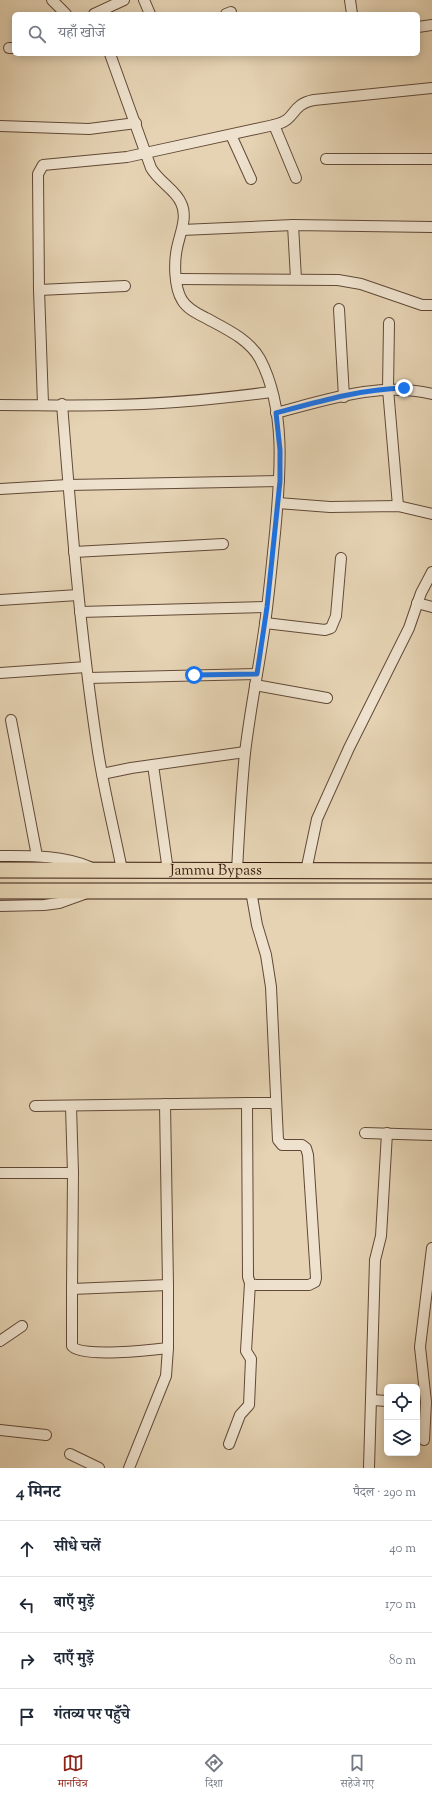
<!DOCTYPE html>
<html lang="hi">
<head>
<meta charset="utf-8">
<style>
  body { margin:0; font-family:"Sorts Mill Goudy","Noto Serif Devanagari",serif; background:#f6f6f7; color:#1f2937 }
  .controls { position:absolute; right:12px; bottom:12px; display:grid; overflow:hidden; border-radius:6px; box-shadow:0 2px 10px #0003 }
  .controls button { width:36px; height:36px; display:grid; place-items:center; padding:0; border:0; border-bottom:1px solid #e0e1e3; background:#fff; color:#1f2937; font:20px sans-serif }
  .stop { position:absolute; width:12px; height:12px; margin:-9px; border:3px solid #1a73e8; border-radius:50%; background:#fff }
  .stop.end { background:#1a73e8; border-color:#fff; box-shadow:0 1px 4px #0008 }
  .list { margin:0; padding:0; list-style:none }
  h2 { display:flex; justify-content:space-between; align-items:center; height:52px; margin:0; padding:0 16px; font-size:17px }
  h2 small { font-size:13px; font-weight:400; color:#747a83 }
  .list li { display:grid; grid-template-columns:26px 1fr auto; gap:12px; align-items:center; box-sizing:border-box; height:56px; padding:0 16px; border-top:1px solid #e0e1e3 }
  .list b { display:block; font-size:15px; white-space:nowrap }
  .list em { font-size:13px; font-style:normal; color:#747a83 }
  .icon { flex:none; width:22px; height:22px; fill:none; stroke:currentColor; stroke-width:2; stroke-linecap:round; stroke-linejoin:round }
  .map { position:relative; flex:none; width:432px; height:1468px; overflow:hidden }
  .search { position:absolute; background:#fff; box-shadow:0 2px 10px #0003; left:12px; right:12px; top:12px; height:44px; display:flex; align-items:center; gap:10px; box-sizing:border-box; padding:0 14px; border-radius:6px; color:#747a83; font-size:15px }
  .sheet { height:276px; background:#fff }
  nav { display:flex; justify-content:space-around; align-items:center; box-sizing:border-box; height:56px; border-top:1px solid #e0e1e3; background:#fff; font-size:11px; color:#747a83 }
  nav a { display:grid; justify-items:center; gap:2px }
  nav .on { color:#8f2418 }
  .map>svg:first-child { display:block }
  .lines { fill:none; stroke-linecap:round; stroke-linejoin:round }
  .minor-casing { stroke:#624937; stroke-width:12 }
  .highway-casing { stroke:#371b0e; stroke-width:17 }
  .minor { stroke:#eee2ce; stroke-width:10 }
  .highway { stroke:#e5d3b3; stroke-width:15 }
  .route { stroke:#1a73e8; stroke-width:5 }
  .labels { text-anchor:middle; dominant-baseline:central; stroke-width:3; stroke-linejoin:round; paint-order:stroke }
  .street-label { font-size:15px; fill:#371b0e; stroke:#eee2ce }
</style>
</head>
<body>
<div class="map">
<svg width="432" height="1468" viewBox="0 0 432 1468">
  <rect width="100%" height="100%" fill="#e5d3b3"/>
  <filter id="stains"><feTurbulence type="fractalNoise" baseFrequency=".005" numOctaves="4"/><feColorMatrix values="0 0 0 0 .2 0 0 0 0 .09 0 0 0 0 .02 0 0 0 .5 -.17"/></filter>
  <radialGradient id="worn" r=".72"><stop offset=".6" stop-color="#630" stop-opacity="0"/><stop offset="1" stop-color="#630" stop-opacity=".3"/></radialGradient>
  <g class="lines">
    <defs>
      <g id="minor">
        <path d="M52,0L66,14"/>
        <path d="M144,0L150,14"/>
        <path d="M350,0L352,14"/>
        <path d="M94,14L124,0"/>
        <path d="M226,14L231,12"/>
        <path d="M418,27L432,25"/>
        <path d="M9,48H14"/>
        <path d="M110,54L151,168C159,182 176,190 181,203C188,217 180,233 177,248C174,262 174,287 182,300C187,309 198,314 206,318C226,329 249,339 260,359C287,410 280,478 275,533C272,563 269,594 265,624C259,667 250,710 245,753C241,792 239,832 237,871"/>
        <path d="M274,125L296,178"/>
        <path d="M0,126L89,129L136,123"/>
        <path d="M231,135L251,179"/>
        <path d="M326,159H432"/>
        <path d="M293,225L296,279"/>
        <path d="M182,230L293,225L432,227"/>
        <path d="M177,279L338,280L361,284L422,305H432"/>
        <path d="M39,290L125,286"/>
        <path d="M339,309L344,397"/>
        <path d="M389,323L388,389L398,506"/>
        <path d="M43,404L39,290L38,174L43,165L127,157L274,125C298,120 289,105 314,100L432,88"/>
        <path d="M62,404C71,518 80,632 97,745C103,787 114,829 122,870"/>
        <path d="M0,405C37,405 73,406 110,405C164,404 218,399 271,392"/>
        <path d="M276,413C326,400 380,381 432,394"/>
        <path d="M0,489L68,485L279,481"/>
        <path d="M278,503L330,507L398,506L432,514"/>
        <path d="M74,552L223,544"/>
        <path d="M0,600L78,595"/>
        <path d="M417,603L432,607"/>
        <path d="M80,612L267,607"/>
        <path d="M265,623L325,630L331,628L336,616L341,558"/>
        <path d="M0,673L86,667"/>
        <path d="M88,678L257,674"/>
        <path d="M255,685L327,698"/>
        <path d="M11,720L37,856"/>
        <path d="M153,765L168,871"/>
        <path d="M102,774L131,768L245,752"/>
        <path d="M0,856C31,856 61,855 90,867"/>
        <path d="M306,871L317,819L349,748L409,628L421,593L432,572"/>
        <path d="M251,891L257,925L266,955L271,987L278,1140L282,1145H302L306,1148L308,1155L316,1278L315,1282L309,1285H255L250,1283L248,1277L247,1103H276"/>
        <path d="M0,906L44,905L59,903L84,894"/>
        <path d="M35,1106L247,1103"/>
        <path d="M71,1106L73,1173L72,1289L168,1285L165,1104"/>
        <path d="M365,1133L432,1135"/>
        <path d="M1,1173H73"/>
        <path d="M72,1289V1346C80,1358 152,1350 168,1348V1285"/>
        <path d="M0,1341L22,1326"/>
        <path d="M372,1400L387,1401"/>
        <path d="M0,1430L46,1435"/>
        <path d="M424,1440L426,1402L420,1347L432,1248"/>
        <path d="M229,1444L240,1415L249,1405L251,1359L246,1351L250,1283"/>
        <path d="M70,1454L99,1468"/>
        <path d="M129,1468L166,1376L168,1348"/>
        <path d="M369,1468L375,1260L381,1236L387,1133"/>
      </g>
      <g id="highway">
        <path id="s1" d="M0,870L432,871"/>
        <path d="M0,891H432"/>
      </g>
    </defs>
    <!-- minor casing -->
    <use href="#minor" class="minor-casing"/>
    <!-- highway casing -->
    <use href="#highway" class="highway-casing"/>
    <!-- minor -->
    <use href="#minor" class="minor"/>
    <!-- highway -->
    <use href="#highway" class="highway"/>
  </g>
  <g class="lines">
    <!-- route -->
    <path class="route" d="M194,675L257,674L267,607L280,481V450L276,413C317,402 361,389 404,388"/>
  </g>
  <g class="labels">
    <!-- street labels -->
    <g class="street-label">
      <text stroke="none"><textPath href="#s1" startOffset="216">Jammu Bypass</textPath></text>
    </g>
  </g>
  <rect width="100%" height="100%" filter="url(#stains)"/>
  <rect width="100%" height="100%" fill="url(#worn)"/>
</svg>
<div class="controls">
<button><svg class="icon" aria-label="locate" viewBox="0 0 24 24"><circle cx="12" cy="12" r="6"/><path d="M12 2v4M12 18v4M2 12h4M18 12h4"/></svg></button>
<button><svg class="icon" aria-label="layers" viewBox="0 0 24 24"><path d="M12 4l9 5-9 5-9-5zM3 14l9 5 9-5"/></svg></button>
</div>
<div class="stop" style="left:194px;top:675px"></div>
<div class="stop end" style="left:404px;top:388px"></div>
<div class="search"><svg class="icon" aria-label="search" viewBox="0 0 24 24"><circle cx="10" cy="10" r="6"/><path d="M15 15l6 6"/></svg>यहाँ खोजें</div>
</div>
<section class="sheet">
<h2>4 मिनट<small>पैदल · 290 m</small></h2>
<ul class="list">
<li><svg class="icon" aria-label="ahead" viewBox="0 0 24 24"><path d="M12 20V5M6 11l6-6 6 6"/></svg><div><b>सीधे चलें</b></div><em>40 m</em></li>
<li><svg class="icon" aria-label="left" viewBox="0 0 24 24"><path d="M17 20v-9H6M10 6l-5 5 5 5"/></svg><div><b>बाएँ मुड़ें</b></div><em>170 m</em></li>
<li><svg class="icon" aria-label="right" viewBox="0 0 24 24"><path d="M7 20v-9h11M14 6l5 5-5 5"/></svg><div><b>दाएँ मुड़ें</b></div><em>80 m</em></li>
<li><svg class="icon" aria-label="arrive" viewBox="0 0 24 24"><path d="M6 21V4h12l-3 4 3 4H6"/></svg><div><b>गंतव्य पर पहुँचे</b></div></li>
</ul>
</section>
<nav>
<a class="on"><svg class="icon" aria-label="map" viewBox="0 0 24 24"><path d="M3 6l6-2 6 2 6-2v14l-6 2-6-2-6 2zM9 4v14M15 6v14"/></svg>मानचित्र</a>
<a><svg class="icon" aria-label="directions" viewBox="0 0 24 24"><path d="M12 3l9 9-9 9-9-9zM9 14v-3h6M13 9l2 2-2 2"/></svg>दिशा</a>
<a><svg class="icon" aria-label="saved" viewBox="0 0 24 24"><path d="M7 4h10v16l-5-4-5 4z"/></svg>सहेजे गए</a>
</nav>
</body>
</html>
